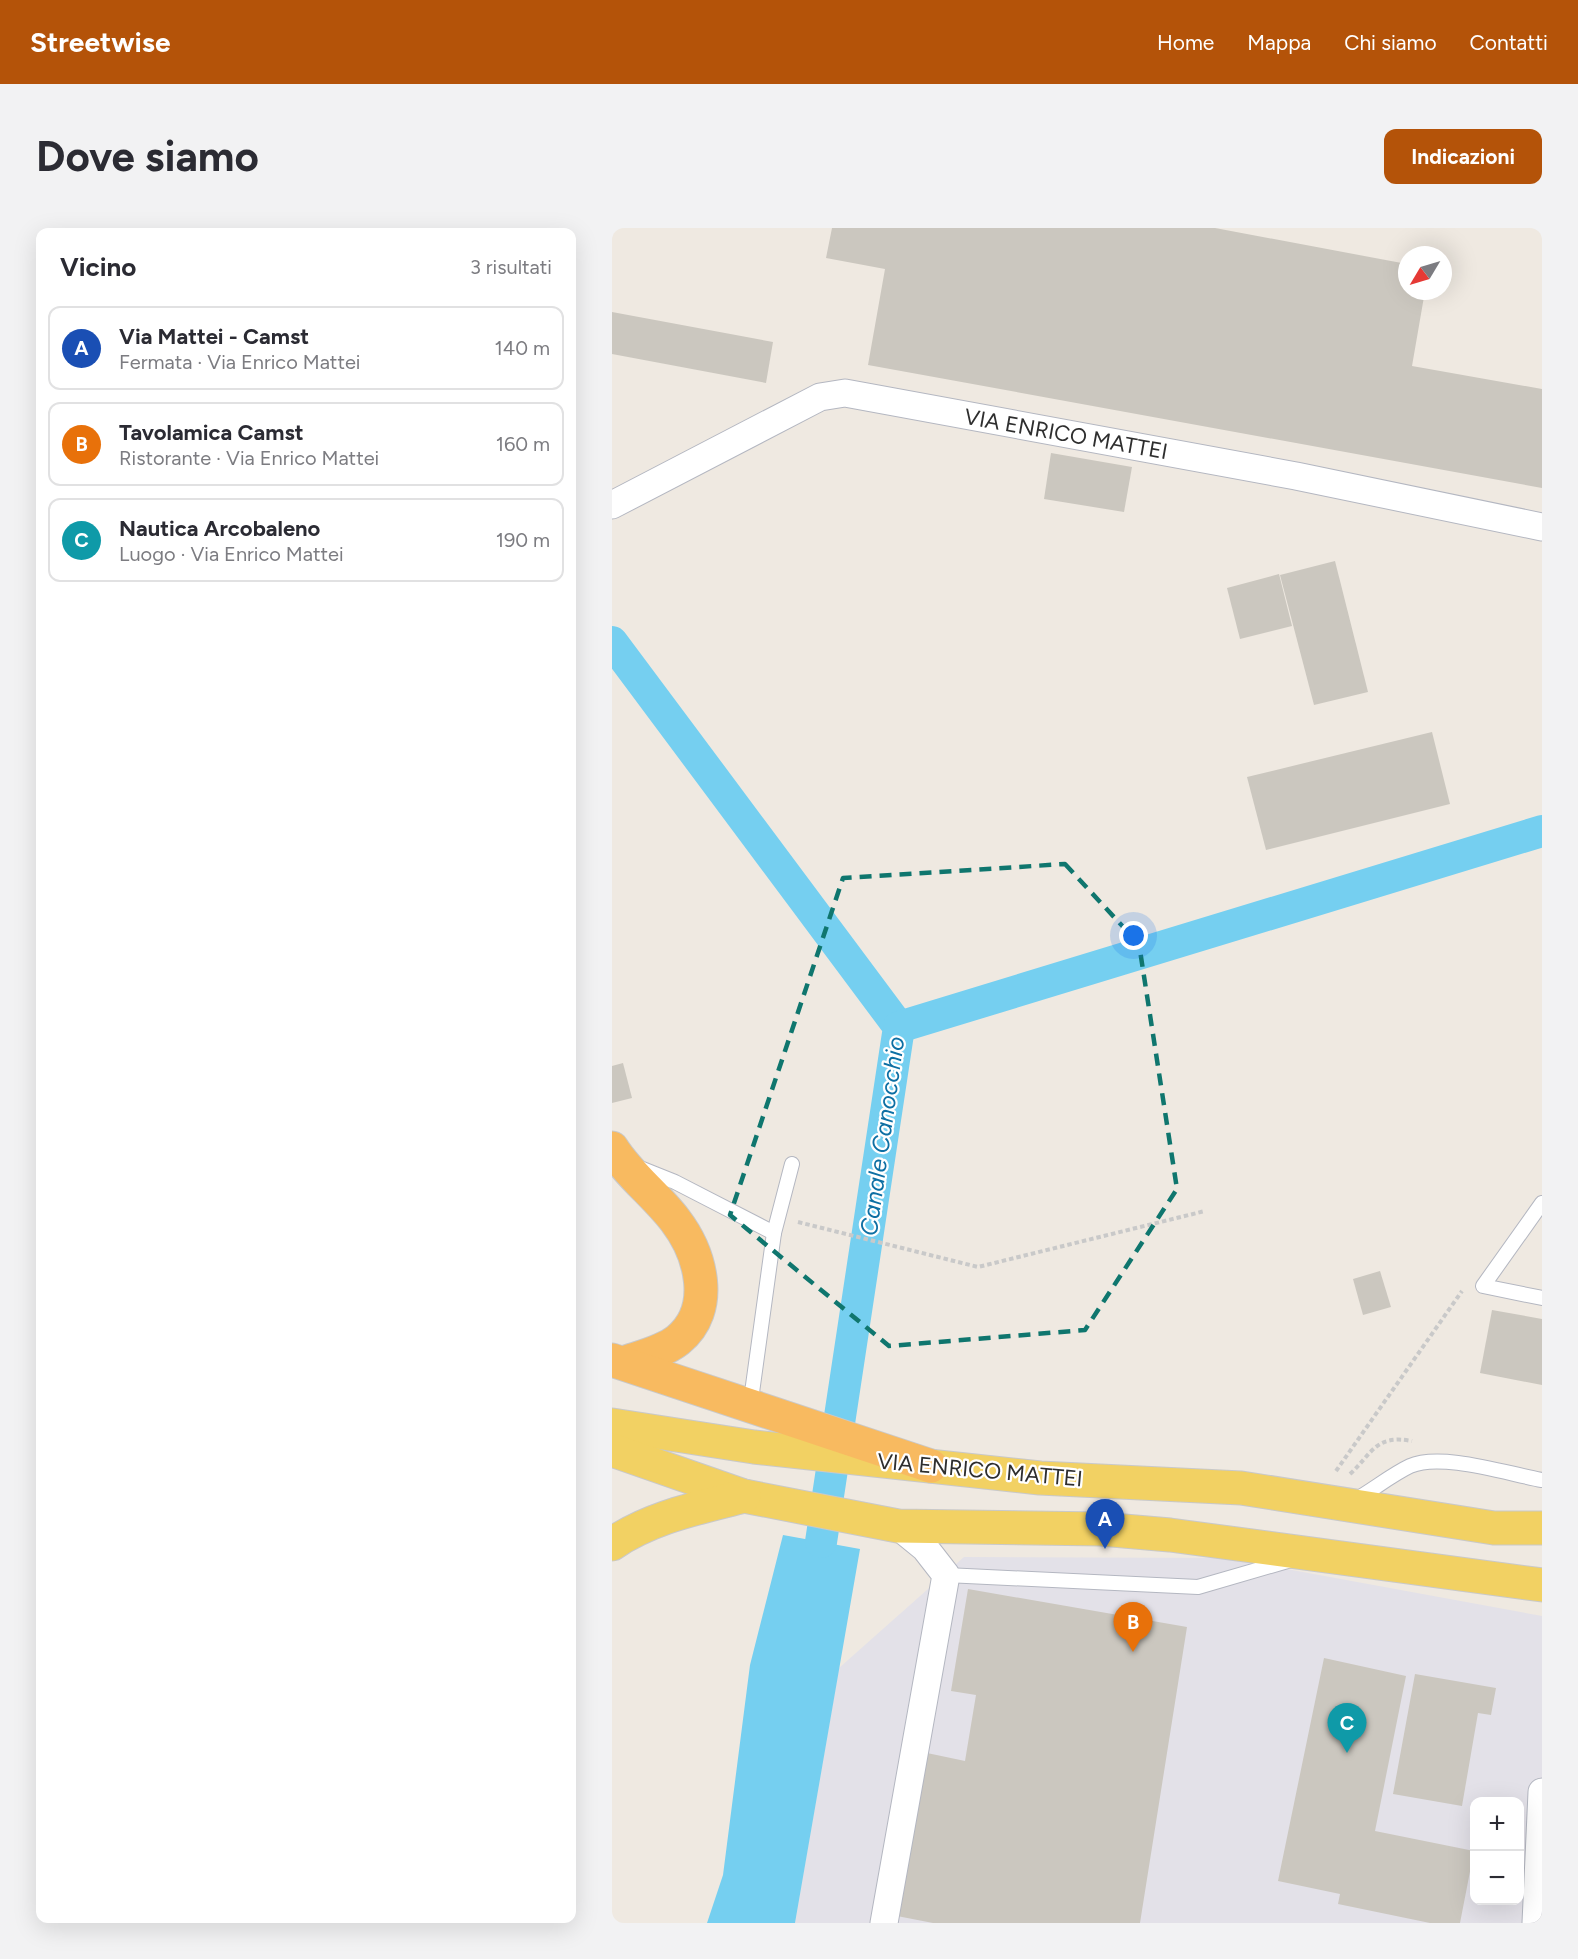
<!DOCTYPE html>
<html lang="it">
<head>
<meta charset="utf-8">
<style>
  body { margin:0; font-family:Figtree,sans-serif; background:#f2f2f3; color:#2b2b33 }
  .controls { position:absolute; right:18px; bottom:18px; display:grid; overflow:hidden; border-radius:12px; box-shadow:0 6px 24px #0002 }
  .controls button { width:54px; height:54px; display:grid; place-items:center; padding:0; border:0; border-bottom:2px solid #e1e1e2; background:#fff; color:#2b2b33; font:30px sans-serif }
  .compass { position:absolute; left:786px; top:18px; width:54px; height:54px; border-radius:50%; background:#fff; box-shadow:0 6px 24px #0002; rotate:232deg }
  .you { position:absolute; left:522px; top:708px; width:21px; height:21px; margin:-15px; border:4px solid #fff; border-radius:50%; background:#1a73e8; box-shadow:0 0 0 9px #1a73e833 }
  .badge { display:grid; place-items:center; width:39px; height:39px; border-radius:50%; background:#b45309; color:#fff; font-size:20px; font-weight:700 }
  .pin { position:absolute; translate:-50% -50px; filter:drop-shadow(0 2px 3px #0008) }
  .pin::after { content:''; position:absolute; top:32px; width:21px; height:18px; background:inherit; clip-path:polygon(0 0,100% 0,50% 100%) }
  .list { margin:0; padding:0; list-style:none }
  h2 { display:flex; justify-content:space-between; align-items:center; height:78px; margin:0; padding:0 24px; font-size:26px }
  h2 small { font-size:20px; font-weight:400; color:#7c7c81 }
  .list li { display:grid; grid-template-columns:39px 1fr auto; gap:18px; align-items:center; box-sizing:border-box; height:84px; margin:0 12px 12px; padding:0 12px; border:2px solid #e1e1e2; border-radius:12px }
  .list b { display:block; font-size:22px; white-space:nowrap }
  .list p { margin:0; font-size:20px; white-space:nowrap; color:#7c7c81 }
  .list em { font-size:20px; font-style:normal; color:#7c7c81 }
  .map { position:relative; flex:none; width:930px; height:1695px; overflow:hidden; border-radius:12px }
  header { display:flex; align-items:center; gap:36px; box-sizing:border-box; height:84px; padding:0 30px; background:#b45309; color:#fff }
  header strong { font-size:28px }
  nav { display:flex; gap:33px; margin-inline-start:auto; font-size:21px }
  .intro { display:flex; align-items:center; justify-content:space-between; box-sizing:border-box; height:144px; padding:0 36px }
  h1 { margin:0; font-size:42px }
  .button { padding:15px 27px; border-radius:12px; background:#b45309; color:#fff; font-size:21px; font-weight:700 }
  main { display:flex; gap:36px; padding:0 36px }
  aside { flex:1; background:#fff; border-radius:12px; box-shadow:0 6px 24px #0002 }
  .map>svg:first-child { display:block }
  .industrial { fill:#e3e1e8; fill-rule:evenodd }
  .water { fill:#75cff0 }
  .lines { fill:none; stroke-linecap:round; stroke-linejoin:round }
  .canal { stroke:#75cff0; stroke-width:32 }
  .building { fill:#cbc7bf }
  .service-casing { stroke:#b4b7c1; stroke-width:16 }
  .minor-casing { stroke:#b4b7c1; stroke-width:29 }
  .primary-casing { stroke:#c9c9c9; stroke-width:35 }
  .trunk-casing { stroke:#c9c9c9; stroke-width:35 }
  .path { stroke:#c9c9c9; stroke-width:4; stroke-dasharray:4.5 3; stroke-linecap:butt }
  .service { stroke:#fff; stroke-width:14 }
  .minor { stroke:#fff; stroke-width:27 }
  .primary { stroke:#f2d163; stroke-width:33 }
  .trunk { stroke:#f8ba60; stroke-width:33 }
  .marked { fill:none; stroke:#0f766e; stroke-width:4.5; stroke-dasharray:12 8; stroke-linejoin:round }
  .labels { text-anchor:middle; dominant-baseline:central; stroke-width:4.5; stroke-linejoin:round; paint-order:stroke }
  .street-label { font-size:22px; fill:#2e2e2e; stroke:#fff }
  .water-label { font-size:24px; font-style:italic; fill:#0d6fa3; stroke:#fff }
</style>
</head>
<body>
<header>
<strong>Streetwise</strong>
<nav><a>Home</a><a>Mappa</a><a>Chi siamo</a><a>Contatti</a></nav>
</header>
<div class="intro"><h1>Dove siamo</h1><a class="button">Indicazioni</a></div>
<main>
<aside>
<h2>Vicino<small>3 risultati</small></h2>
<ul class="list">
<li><span class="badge" style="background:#1a4fb4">A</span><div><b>Via Mattei - Camst</b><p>Fermata · Via Enrico Mattei</p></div><em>140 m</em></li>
<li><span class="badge" style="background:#e8710a">B</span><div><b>Tavolamica Camst</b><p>Ristorante · Via Enrico Mattei</p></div><em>160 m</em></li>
<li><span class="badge" style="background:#0f9aa8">C</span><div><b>Nautica Arcobaleno</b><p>Luogo · Via Enrico Mattei</p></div><em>190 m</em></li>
</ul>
</aside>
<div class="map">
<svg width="930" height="1695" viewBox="0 0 930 1695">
  <rect width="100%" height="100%" fill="#efe9e1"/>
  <!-- industrial -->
  <path class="industrial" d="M352,1329L614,1330L930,1388V1695H183L227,1440ZM862,1574H908V1672H862Z"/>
  <!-- water -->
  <path class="water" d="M171,1307L248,1321L183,1695H95L111,1647L138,1437Z"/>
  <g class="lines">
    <!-- canal -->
    <g class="canal">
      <path d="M0,414L287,799L209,1314"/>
      <path d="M287,799L930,603"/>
    </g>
  </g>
  <!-- building -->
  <g class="building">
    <path d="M220,0H603L795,36V63H813L800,138L930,161V260L256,137L273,41L214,30Z"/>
    <path d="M0,84L161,114L154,155L0,126Z"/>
    <path d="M439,225L520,239L512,284L432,271Z"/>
    <path d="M723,333L756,464L702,477L668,347Z"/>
    <path d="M667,346L680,398L628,411L615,360Z"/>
    <path d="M820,504L838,576L654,622L635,549Z"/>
    <path d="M11,835L20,870L0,875V838Z"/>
    <path d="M768,1043L779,1079L751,1087L741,1051Z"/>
    <path d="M880,1082L930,1091V1157L868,1145Z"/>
    <path d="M356,1361L575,1399L528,1695H321L285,1688L315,1525L353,1533L364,1467L339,1463Z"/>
    <path d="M712,1430L794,1448L763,1603L862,1623L848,1695H818L726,1676L728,1666L666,1653Z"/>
    <path d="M803,1446L884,1460L879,1487L866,1485L850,1578L781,1566Z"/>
  </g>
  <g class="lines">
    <defs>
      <g id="service">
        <path d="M28,940L63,954L162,1005"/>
        <path d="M930,975L871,1058L930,1070"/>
        <path d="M138,1179L162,1005L180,936"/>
        <path d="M743,1272C761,1262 779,1247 798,1238C829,1224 896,1246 930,1252"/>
        <path d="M334,1347L586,1359L679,1332"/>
      </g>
      <g id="minor">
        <path d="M0,277L208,169L233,165L684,248L930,299"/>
        <path d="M272,1695L334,1347L313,1320L286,1298"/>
        <path d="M924,1695L930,1564"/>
      </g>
      <g id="primary">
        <path d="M0,1197L142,1219L428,1250L629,1260L882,1300H930"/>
        <path d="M0,1222L132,1268L286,1298L489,1301L558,1307L930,1357"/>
        <path d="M0,1316C39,1289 86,1280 132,1268"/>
      </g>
      <g id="trunk">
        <path d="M0,920C17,947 44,967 63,992C89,1026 104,1081 66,1112C51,1124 28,1129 11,1135"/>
        <path d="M0,1132L319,1238"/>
      </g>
    </defs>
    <!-- service casing -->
    <use href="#service" class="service-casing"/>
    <!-- minor casing -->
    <use href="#minor" class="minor-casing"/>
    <!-- primary casing -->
    <use href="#primary" class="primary-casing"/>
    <!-- trunk casing -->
    <use href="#trunk" class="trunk-casing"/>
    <!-- path -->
    <g class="path">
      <path d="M186,994L366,1039L593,983"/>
      <path d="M724,1243L850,1063"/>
      <path d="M738,1246C760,1226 763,1206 800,1213"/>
    </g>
    <!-- service -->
    <use href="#service" class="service"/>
    <!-- minor -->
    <use href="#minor" class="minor"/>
    <!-- primary -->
    <use href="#primary" class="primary"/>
    <!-- trunk -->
    <use href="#trunk" class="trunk"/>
  </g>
  <!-- marked area -->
  <path class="marked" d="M453,636L527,716L565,961L473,1102L277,1118L118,987L231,650Z"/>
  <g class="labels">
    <!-- street labels -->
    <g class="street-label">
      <text transform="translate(454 206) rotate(10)">VIA ENRICO MATTEI</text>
      <text transform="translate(368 1242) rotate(5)">VIA ENRICO MATTEI</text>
    </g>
    <!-- water labels -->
    <g class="water-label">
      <text transform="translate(270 908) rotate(-82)">Canale Canocchio</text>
    </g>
  </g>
</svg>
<div class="controls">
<button>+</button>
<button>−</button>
</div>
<svg class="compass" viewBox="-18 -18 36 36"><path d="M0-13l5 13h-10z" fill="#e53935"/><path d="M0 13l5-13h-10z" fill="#7c7c81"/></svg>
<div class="you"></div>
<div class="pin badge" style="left:493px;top:1321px;background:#1a4fb4">A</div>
<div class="pin badge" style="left:521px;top:1424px;background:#e8710a">B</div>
<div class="pin badge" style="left:735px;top:1525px;background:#0f9aa8">C</div>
</div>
</main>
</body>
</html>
